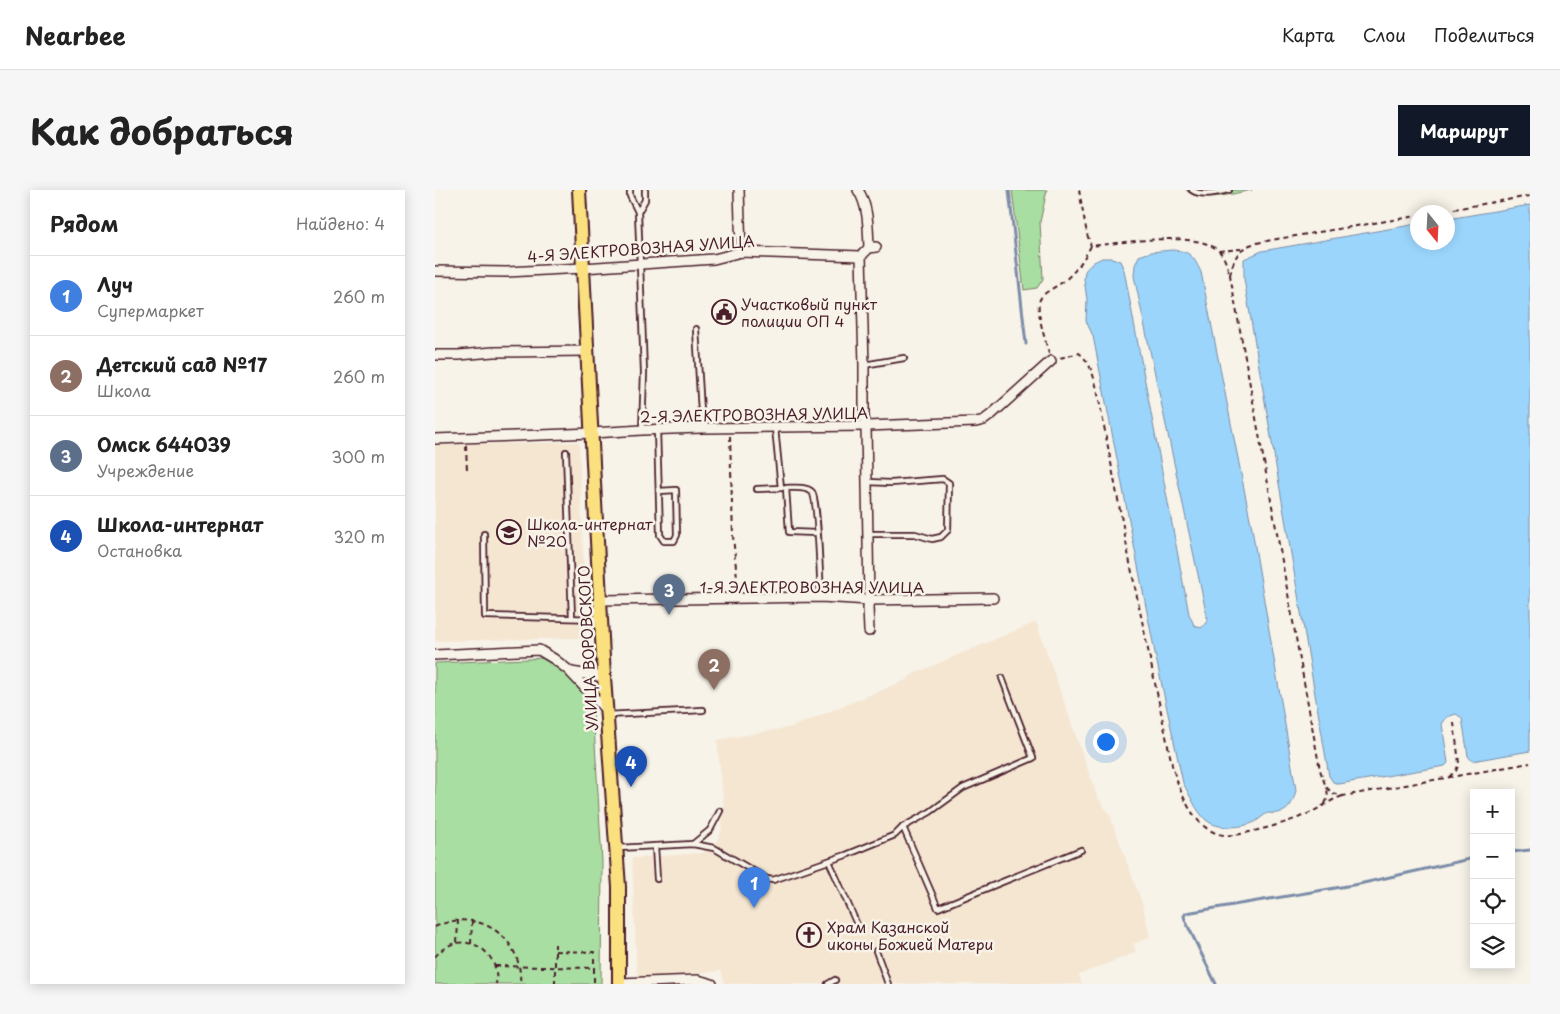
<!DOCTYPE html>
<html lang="ru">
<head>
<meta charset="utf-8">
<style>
  body { margin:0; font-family:"Playpen Sans",sans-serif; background:#f6f6f6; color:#222 }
  .controls { position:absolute; right:15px; bottom:15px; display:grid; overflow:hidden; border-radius:0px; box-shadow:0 2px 12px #0003 }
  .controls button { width:45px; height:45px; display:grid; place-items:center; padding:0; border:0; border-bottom:1px solid #e0e0e0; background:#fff; color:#222; font:25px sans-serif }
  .compass { position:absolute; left:975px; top:15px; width:45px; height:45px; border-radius:50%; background:#fff; box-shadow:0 2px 12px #0003; rotate:162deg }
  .you { position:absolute; left:670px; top:551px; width:18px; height:18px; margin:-12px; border:4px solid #fff; border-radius:50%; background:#1a73e8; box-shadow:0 0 0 8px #1a73e833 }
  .badge { display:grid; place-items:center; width:32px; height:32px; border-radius:50%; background:#111827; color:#fff; font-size:16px; font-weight:700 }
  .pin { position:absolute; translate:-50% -41px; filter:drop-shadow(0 1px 2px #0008) }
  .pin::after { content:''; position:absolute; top:26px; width:18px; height:15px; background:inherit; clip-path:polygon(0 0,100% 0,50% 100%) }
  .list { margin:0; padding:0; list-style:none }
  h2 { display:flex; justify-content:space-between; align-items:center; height:65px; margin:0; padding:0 20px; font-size:21px }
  h2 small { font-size:16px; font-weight:400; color:#767676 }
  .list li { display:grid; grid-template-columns:32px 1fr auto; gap:15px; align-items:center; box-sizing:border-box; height:80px; padding:0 20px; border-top:1px solid #e0e0e0 }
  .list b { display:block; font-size:19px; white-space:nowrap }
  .list p { margin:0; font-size:16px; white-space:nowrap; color:#767676 }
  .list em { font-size:16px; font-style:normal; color:#767676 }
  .icon { flex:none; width:28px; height:28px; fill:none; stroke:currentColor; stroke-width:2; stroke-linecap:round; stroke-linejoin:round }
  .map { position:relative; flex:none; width:1095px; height:794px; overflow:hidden; border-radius:0px }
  header { display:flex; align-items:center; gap:30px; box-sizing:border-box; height:70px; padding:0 25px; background:#fff; border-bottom:1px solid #e0e0e0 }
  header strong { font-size:24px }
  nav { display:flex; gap:28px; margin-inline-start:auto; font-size:18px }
  .intro { display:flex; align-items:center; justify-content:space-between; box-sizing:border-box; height:120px; padding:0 30px }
  h1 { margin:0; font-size:35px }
  .button { padding:12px 22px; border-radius:0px; background:#111827; color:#fff; font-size:18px; font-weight:700 }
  main { display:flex; gap:30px; padding:0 30px }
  aside { flex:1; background:#fff; border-radius:0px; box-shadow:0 2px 12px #0003 }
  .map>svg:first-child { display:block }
  .built { fill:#f5e6d2 }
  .green { fill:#a8dea1; stroke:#797e66 }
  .water { fill:#9bd5fb; stroke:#7b8ca8 }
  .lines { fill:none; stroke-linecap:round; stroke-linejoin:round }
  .stream { stroke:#7b8ca8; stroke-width:3 }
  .lane-casing { stroke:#4a1f2b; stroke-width:8 }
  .street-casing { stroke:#4a1f2b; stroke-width:12 }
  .primary-casing { stroke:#4a1f2b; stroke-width:16 }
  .path { stroke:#4a1f2b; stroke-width:2; stroke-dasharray:5 4; stroke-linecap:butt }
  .lane { stroke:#f7f3e8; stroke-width:4.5 }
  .street { stroke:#f7f3e8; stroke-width:9 }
  .primary { stroke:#fbe080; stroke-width:12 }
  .labels { text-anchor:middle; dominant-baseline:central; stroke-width:5; stroke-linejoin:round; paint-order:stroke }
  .street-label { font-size:15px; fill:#4a1f2b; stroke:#f7f3e8 }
  .poi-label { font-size:15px; fill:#4a1f2b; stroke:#f7f3e8; text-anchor:start }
</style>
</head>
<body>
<header>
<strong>Nearbee</strong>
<nav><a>Карта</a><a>Слои</a><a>Поделиться</a></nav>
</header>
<div class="intro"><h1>Как добраться</h1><a class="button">Маршрут</a></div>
<main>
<aside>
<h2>Рядом<small>Найдено: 4</small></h2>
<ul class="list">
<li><span class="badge" style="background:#3f7fe0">1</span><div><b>Луч</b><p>Супермаркет</p></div><em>260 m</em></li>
<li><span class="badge" style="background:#8d6e63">2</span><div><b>Детский сад №17</b><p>Школа</p></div><em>260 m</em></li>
<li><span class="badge" style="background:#5c6f8a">3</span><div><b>Омск 644039</b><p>Учреждение</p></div><em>300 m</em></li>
<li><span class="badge" style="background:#1a4fb4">4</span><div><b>Школа-интернат</b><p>Остановка</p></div><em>320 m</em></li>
</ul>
</aside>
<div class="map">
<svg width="1095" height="794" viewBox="0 0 1095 794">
  <rect width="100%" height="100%" fill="#f7f3e8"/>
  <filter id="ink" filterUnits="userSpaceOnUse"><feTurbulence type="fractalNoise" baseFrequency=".02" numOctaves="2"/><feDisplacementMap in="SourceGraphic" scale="10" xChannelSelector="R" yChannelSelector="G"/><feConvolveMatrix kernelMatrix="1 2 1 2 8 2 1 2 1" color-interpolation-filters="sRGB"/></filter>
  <g filter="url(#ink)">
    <!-- built -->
    <g class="built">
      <path d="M144,252L151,448L0,451V255Z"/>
      <path d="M601,432L662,606L675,626L707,713L715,747L698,754L701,762L644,785L647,794H290L286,781L202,789L197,668L268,663L280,655L286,642L289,617L282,550L357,537L471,490L478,484Z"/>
    </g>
    <!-- green -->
    <g class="green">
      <path d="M577,0H612L605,32L608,89L602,98L589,100Z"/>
      <path d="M751,0H817C800,3 764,14 751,0Z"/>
      <path d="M93,469C99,469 108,467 113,469C127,475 150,506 158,519L167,671L166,794H0V473Z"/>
    </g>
    <!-- water -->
    <g class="water">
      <path d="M1095,15V561L1037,571L1033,566L1027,528L1021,524L1012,527L1007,534L1013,573L1010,576L904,594L898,592L894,586L809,89V69L827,61L982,34V52H1012L1013,29Z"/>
      <path d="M737,60C756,61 758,66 766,82L817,339L861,600C857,617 852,625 832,623C828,626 824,629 820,632C806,638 783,640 771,630C761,621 755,605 748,593L721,468L658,146L651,131L652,110L649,89L650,81L657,73L667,68H677L685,71L689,80L754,424L759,435L766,438L772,433L771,422L699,86L700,75L704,66L716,62Z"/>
    </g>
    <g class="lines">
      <!-- stream -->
      <g class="stream">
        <path d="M574,0L591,154"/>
        <path d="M1076,662L1095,660"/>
        <path d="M781,794L750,730L749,726L751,723L924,694L1039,668"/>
      </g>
      <defs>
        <g id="lane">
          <path d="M195,0V6L203,22L209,182L207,240"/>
          <path d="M757,0C767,7 782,2 794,0"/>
          <path d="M203,22L210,10V0"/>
          <path d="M261,139L267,238"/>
          <path d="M429,175L469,168"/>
          <path d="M340,238L346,298"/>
          <path d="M222,239L225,345L229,351H239L242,345L241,300L224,301"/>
          <path d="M131,262L137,428"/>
          <path d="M433,292L456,293L508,289L514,293L513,340L506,347L497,349L480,344H433"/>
          <path d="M322,299L347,298"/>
          <path d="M382,343L354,342L351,298C358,298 371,296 377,302C383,309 385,392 386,407"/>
          <path d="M49,344L50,426L165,429"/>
          <path d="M172,525L268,520"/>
          <path d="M468,637L503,718L646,660"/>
          <path d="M258,654L275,640L285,621"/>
          <path d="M220,656L222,689"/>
          <path d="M183,658L258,654L279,658L332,689L338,690L411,665L460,645L468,637L495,622L528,598L598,568L567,488"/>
          <path d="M394,671L424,739"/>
          <path d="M441,761L453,794"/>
          <path d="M393,794L400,790"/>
        </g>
        <g id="street">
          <path d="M304,0L306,62"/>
          <path d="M423,0C434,17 433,39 434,58"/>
          <path d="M426,66L429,175V227L431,236L434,410L433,417L434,441"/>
          <path d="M0,81L72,82L148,78L279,69L306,62L426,66L434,58L441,57"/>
          <path d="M0,165H24L58,162L153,161"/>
          <path d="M0,249L157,243L207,240L267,238L431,236L541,232L549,230L557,224L616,171"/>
          <path d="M166,410L386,407L434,410L558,408"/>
          <path d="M0,465L104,460L119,469L136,482L169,487"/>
          <path d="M136,483L171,520"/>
          <path d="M184,793L263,790L277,794"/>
        </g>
        <path id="primary" d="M144,0L169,487L184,697V794"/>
      </defs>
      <!-- lane casing -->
      <use href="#lane" class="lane-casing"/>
      <!-- street casing -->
      <use href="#street" class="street-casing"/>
      <!-- primary casing -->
      <use href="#primary" class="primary-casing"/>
      <!-- path -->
      <g class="path">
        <path d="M644,0L652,44L656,56"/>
        <path d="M1001,22L1095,6"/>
        <path d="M784,61L806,59"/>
        <path d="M795,85C802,53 813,55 842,49L982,26"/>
        <path d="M614,164C611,152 602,125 604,113C605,104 616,100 623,95C638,86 648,71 656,56C686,53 760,40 783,60C790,66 792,77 795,85L885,580L891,597L897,603L908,606L1095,573"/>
        <path d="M625,168L644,163C656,173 658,185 662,199L695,373L737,575C744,600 759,642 789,645C799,646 810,643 819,641C836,637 854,632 870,625C884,620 894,610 908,606"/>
        <path d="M295,246L298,346L303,398"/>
        <path d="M31,256L32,281"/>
        <path d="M1014,587L1021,581L1024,573L1019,533"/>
        <path d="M890,614L893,607L892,599"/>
        <path d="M0,737C42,716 89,747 85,794"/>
        <path d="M22,753L23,730"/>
        <path d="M36,754L37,731"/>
        <path d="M120,761L159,762V778"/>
        <path d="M0,767C23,737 66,757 61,794"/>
        <path d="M60,776L159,778V794"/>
        <path d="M120,794V754"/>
      </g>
      <!-- lane -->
      <use href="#lane" class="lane"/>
      <!-- street -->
      <use href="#street" class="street"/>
      <!-- primary -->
      <use href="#primary" class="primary"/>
    </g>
  </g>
  <!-- icons -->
  <defs>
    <symbol id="civic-ring" viewBox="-11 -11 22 22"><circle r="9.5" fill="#f7f3e8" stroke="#4a1f2b" stroke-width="1.5"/><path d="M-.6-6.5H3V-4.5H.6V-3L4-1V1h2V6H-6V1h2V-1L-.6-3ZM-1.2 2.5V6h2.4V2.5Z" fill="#4a1f2b"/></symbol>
    <symbol id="school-ring" viewBox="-11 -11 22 22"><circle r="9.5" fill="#f7f3e8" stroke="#4a1f2b" stroke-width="1.5"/><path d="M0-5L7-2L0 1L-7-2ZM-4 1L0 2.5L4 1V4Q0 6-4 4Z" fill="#4a1f2b"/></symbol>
    <symbol id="church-ring" viewBox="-11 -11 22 22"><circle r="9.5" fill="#f7f3e8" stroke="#4a1f2b" stroke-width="1.5"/><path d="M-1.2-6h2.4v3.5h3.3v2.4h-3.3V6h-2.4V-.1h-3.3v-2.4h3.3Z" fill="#4a1f2b"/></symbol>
  </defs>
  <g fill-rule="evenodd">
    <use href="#civic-ring" x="275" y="108" width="28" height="28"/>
    <use href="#school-ring" x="60" y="328" width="28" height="28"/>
    <use href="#church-ring" x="360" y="731" width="28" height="28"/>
  </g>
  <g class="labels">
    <!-- street labels -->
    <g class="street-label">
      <text transform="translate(206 58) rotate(-4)">4-Я ЭЛЕКТРОВОЗНАЯ УЛИЦА</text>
      <text transform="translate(319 224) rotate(-1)">2-Я ЭЛЕКТРОВОЗНАЯ УЛИЦА</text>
      <text x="377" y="396">1-Я ЭЛЕКТРОВОЗНАЯ УЛИЦА</text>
      <text transform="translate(152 458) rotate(-93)">УЛИЦА ВОРОВСКОГО</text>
    </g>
    <!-- poi labels -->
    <g class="poi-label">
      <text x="306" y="113">Участковый пункт<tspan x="306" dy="17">полиции ОП 4</tspan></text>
      <text x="92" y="333">Школа-интернат<tspan x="92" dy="17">№20</tspan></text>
      <text x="392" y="736">Храм Казанской<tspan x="392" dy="17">иконы Божией Матери</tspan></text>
    </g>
  </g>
</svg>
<div class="controls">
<button>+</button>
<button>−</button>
<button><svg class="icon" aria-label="locate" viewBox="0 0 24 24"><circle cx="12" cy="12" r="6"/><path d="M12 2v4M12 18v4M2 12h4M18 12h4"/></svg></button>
<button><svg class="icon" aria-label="layers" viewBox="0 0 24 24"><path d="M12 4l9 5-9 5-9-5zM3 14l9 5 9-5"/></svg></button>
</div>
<svg class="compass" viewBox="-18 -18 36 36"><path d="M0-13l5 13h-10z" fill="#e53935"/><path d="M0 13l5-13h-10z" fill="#767676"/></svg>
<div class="you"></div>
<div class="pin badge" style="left:319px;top:718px;background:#3f7fe0">1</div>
<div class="pin badge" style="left:279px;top:500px;background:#8d6e63">2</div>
<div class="pin badge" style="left:234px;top:425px;background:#5c6f8a">3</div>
<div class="pin badge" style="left:196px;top:597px;background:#1a4fb4">4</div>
</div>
</main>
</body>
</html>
